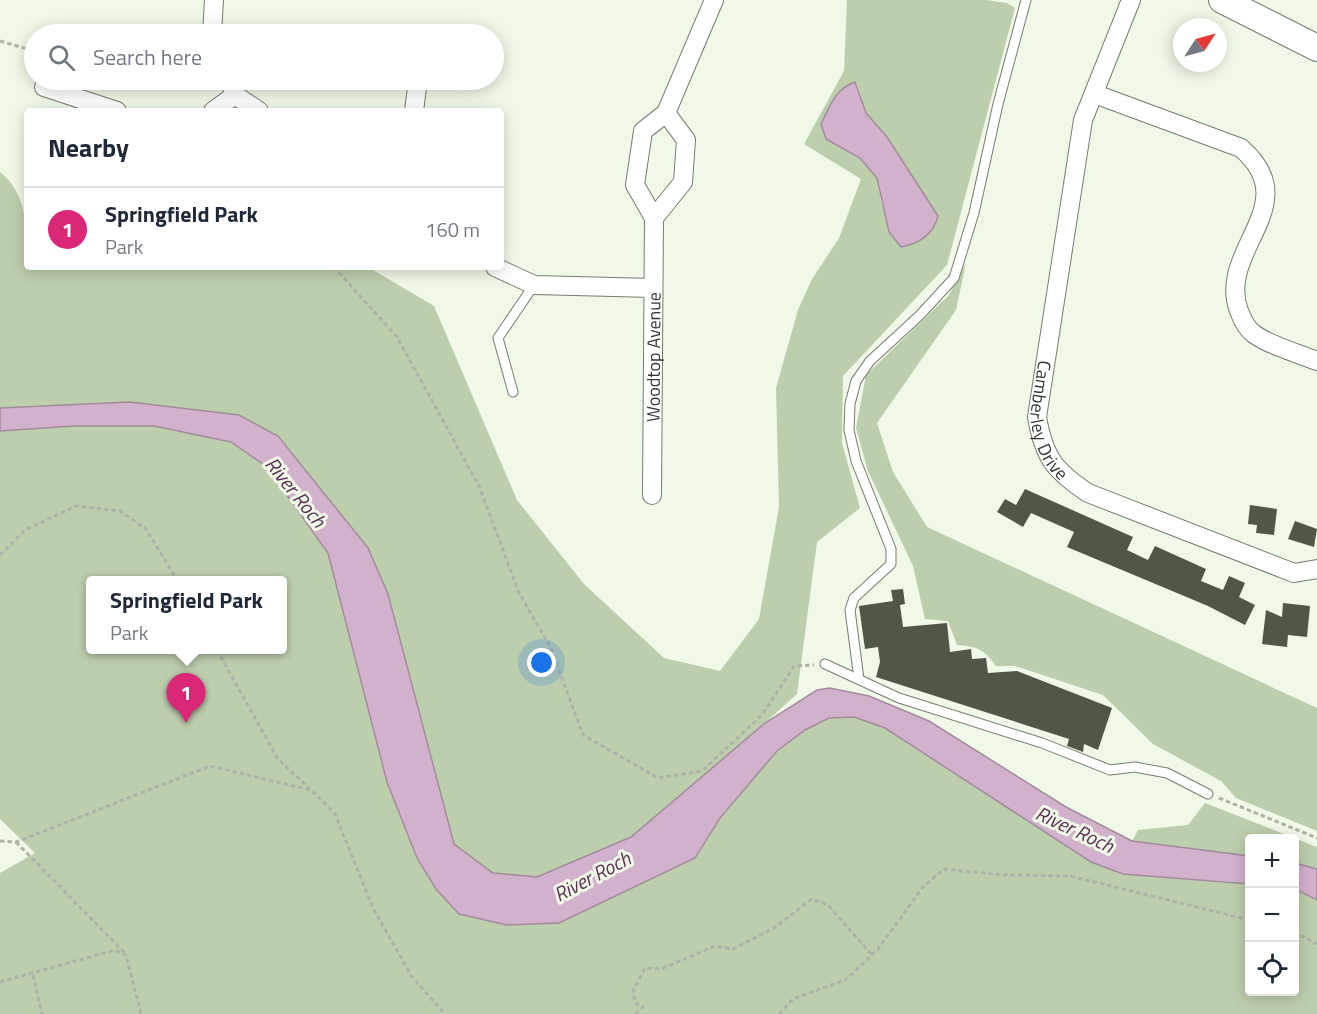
<!DOCTYPE html>
<html lang="en">
<head>
<meta charset="utf-8">
<style>
  body { margin:0; font-family:"Titillium Web",sans-serif; background:#f6f6f7; color:#1f2937 }
  .controls { position:absolute; right:18px; bottom:18px; display:grid; overflow:hidden; border-radius:6px; box-shadow:0 3px 15px #0003 }
  .controls button { width:54px; height:54px; display:grid; place-items:center; padding:0; border:0; border-bottom:2px solid #e0e1e3; background:#fff; color:#1f2937; font:30px sans-serif }
  .compass { position:absolute; left:1173px; top:18px; width:54px; height:54px; border-radius:50%; background:#fff; box-shadow:0 3px 15px #0003; rotate:54deg }
  .you { position:absolute; left:542px; top:663px; width:21px; height:21px; margin:-15px; border:4px solid #fff; border-radius:50%; background:#1a73e8; box-shadow:0 0 0 9px #1a73e833 }
  .badge { display:grid; place-items:center; width:39px; height:39px; border-radius:50%; background:#db2777; color:#fff; font-size:20px; font-weight:700 }
  .pin { position:absolute; translate:-50% -50px; filter:drop-shadow(0 2px 3px #0008) }
  .pin::after { content:''; position:absolute; top:32px; width:21px; height:18px; background:inherit; clip-path:polygon(0 0,100% 0,50% 100%) }
  .popup { position:absolute; left:86px; top:576px; width:201px; height:78px; box-sizing:border-box; display:grid; place-content:center; border-radius:6px; background:#fff; filter:drop-shadow(0 2px 4px #0005); font-size:20px; white-space:nowrap; color:#747a83 }
  .popup b { font-size:22px; color:#1f2937 }
  .popup::after { content:''; position:absolute; left:50%; top:100%; margin-left:-12px; border:12px solid transparent; border-top-color:#fff }
  .list { margin:0; padding:0; list-style:none }
  h2 { display:flex; justify-content:space-between; align-items:center; height:78px; margin:0; padding:0 24px; font-size:26px }
  h2 small { font-size:20px; font-weight:400; color:#747a83 }
  .list li { display:grid; grid-template-columns:39px 1fr auto; gap:18px; align-items:center; box-sizing:border-box; height:84px; padding:0 24px; border-top:2px solid #e0e1e3 }
  .list b { display:block; font-size:22px; white-space:nowrap }
  .list p { margin:0; font-size:20px; white-space:nowrap; color:#747a83 }
  .list em { font-size:20px; font-style:normal; color:#747a83 }
  .icon { flex:none; width:33px; height:33px; fill:none; stroke:currentColor; stroke-width:2; stroke-linecap:round; stroke-linejoin:round }
  .map { position:relative; flex:none; width:1317px; height:1014px; overflow:hidden }
  .search { position:absolute; background:#fff; box-shadow:0 3px 15px #0003; left:24px; top:24px; width:480px; height:66px; display:flex; align-items:center; gap:15px; box-sizing:border-box; padding:0 21px; border-radius:33px; color:#747a83; font-size:22px }
  .panel { position:absolute; background:#fff; box-shadow:0 3px 15px #0003; left:24px; top:108px; width:480px; height:162px; border-radius:6px }
  .map>svg:first-child { display:block }
  .green { fill:#bdcead; fill-rule:evenodd }
  .water { fill:#d2b1cc; stroke:#a28c9d; stroke-width:1.5 }
  .building { fill:#505749 }
  .lines { fill:none; stroke-linecap:round; stroke-linejoin:round }
  .lane-casing { stroke:#757d6e; stroke-width:11 }
  .street-casing { stroke:#757d6e; stroke-width:20 }
  .secondary-casing { stroke:#757d6e; stroke-width:28 }
  .path { stroke:#adb4a7; stroke-width:3; stroke-dasharray:4.5 3; stroke-linecap:butt }
  .lane { stroke:#fff; stroke-width:9 }
  .street { stroke:#fff; stroke-width:18 }
  .secondary { stroke:#fff; stroke-width:26 }
  .labels { text-anchor:middle; dominant-baseline:central; stroke-width:6; stroke-linejoin:round; paint-order:stroke }
  .street-label { font-size:18px; fill:#333730; stroke:#f0f8e8 }
  .water-label { font-size:20px; font-style:italic; fill:#5b2f55; stroke:#f0f8e8 }
</style>
</head>
<body>
<div class="map">
<svg width="1317" height="1014" viewBox="0 0 1317 1014">
  <rect width="100%" height="100%" fill="#f0f8e8"/>
  <!-- green -->
  <g class="green">
    <path d="M847,0H987L1007,3L1015,8L947,265L843,376L842,443L860,508L817,542L797,694L719,765L631,837L537,877L493,873L454,844L388,594L368,548L278,436L239,415L130,402L0,408V172C29,195 27,233 27,267H368L434,306L517,500L584,584L664,658L720,671L759,619L779,507L776,388L798,310L812,279L839,238L861,179L804,144L844,71ZM856,82L866,113L887,137L938,216L882,206L877,178L860,158Z"/>
    <path d="M966,263L956,310L877,423L893,472L927,527L1317,708V831L1236,798L1221,781L1153,744L1103,695L1015,666H996C985,650 977,646 957,645L948,621L925,619L913,566L868,471L856,428L866,375L949,295Z"/>
    <path d="M73,426H154L231,442L267,467L328,553L417,858L559,923L695,858L720,819L777,751L805,730L829,718L854,717L885,728L1091,862L1124,874L1249,884L1250,992H1294L1295,889L1317,900V1014H0V873L35,853L0,819V431ZM90,580H282V650H90Z"/>
    <path d="M1205,803L1317,847V869L1295,863L1294,838H1250L1249,856L1132,841L1138,830L1188,825Z"/>
  </g>
  <!-- water -->
  <g class="water">
    <path d="M855,82L866,113L887,137L938,216C933,235 920,243 901,247L889,232L877,178L860,158L826,139L821,124C830,106 835,89 855,82Z"/>
    <path d="M130,402L239,415L278,436L368,548L388,594L454,844L493,873L537,877L631,837L765,723L817,690L830,688L869,696L929,721L1066,807L1132,841L1249,856V884L1123,874L1091,862L885,728L854,717L829,718L805,730L777,751L720,818L695,858L559,923L507,925L459,914L436,889L417,858L387,782L328,553L267,467L231,442L154,426H73L0,431V408Z"/>
    <path d="M1295,863L1317,869V900L1295,889Z"/>
  </g>
  <!-- building -->
  <g class="building">
    <path d="M1025,489L1133,537L1127,550L1148,560L1155,546L1206,569L1201,581L1223,590L1229,576L1245,583L1239,597L1255,605L1245,625L1208,606L1067,547L1074,532L1031,513L1023,527L997,512L1005,499L1016,505Z"/>
    <path d="M1250,505L1277,509L1274,535L1256,533L1257,525L1248,524Z"/>
    <path d="M1295,521L1317,529L1314,547L1288,539Z"/>
    <path d="M903,589L905,604L900,605L903,627L947,623L950,652L971,649L972,659L986,658L988,673L1017,671L1112,708L1098,750L1084,744L1083,752L1067,746L1069,739L876,677L880,662L878,647L865,649L859,606L893,601L891,590Z"/>
    <path d="M1283,603L1310,606L1307,637L1288,635L1287,647L1262,644L1266,610L1282,617Z"/>
  </g>
  <g class="lines">
    <defs>
      <g id="lane">
        <path d="M513,392L498,338L534,285"/>
        <path d="M825,664L899,698L1042,743L1110,770L1135,767L1167,773L1208,794"/>
        <path d="M859,679L850,610L854,598L891,564V549L856,461L849,430L850,404L856,381L870,361L920,315L954,278L974,213L998,104L1026,0"/>
      </g>
      <g id="street">
        <path id="s1" d="M1131,0L1083,120L1037,417C1044,458 1055,471 1088,493L1294,573L1317,569"/>
        <path d="M212,34L214,0"/>
        <path d="M229,80L235,95L259,111"/>
        <path d="M44,87L117,111"/>
        <path d="M1095,94L1241,148C1307,205 1216,250 1239,311C1242,319 1247,329 1254,334C1271,346 1297,353 1317,361"/>
        <path d="M213,111L235,95"/>
        <path d="M414,111L418,80"/>
        <path d="M654,218L683,182L686,140L666,113L714,0"/>
        <path d="M495,267L534,285L653,288"/>
        <path id="s2" d="M652,495L654,218L635,185L643,131L666,113"/>
      </g>
      <path id="secondary" d="M1222,0L1317,48"/>
    </defs>
    <!-- lane casing -->
    <use href="#lane" class="lane-casing"/>
    <!-- street casing -->
    <use href="#street" class="street-casing"/>
    <!-- secondary casing -->
    <use href="#secondary" class="secondary-casing"/>
    <!-- path -->
    <g class="path">
      <path d="M0,41L34,51"/>
      <path d="M334,267L397,337L479,486L519,593L551,648L583,735L658,778L702,771L762,715L794,666L814,665"/>
      <path d="M0,555L25,530L76,506L120,511L146,529L177,580"/>
      <path d="M217,650L278,759L310,789"/>
      <path d="M1219,798L1317,838"/>
      <path d="M0,841L16,842L210,766L311,790L335,814L373,908L412,977L445,1014"/>
      <path d="M16,842L124,952"/>
      <path d="M1294,932L1317,944"/>
      <path d="M33,975L42,1014"/>
      <path d="M0,982L115,950L126,955L141,1014"/>
      <path d="M635,1014L643,1007L635,1003L633,991L645,968L661,969L715,946L733,949L774,928L812,899L828,905L872,955"/>
      <path d="M779,1014L793,999L847,979L878,949L923,887L944,869L1004,875L1070,876L1250,920"/>
    </g>
    <!-- lane -->
    <use href="#lane" class="lane"/>
    <!-- street -->
    <use href="#street" class="street"/>
    <!-- secondary -->
    <use href="#secondary" class="secondary"/>
  </g>
  <g class="labels">
    <!-- street labels -->
    <g class="street-label">
      <text stroke="none"><textPath href="#s2" startOffset="138">Woodtop Avenue</textPath></text>
      <text stroke="none"><textPath href="#s1" startOffset="435">Camberley Drive</textPath></text>
    </g>
    <!-- water labels -->
    <g class="water-label">
      <text transform="translate(296 492) rotate(51)">River Roch</text>
      <text transform="translate(1075 829) rotate(25)">River Roch</text>
      <text transform="translate(592 876) rotate(-28)">River Roch</text>
    </g>
  </g>
</svg>
<div class="controls">
<button>+</button>
<button>−</button>
<button><svg class="icon" aria-label="locate" viewBox="0 0 24 24"><circle cx="12" cy="12" r="6"/><path d="M12 2v4M12 18v4M2 12h4M18 12h4"/></svg></button>
</div>
<svg class="compass" viewBox="-18 -18 36 36"><path d="M0-13l5 13h-10z" fill="#e53935"/><path d="M0 13l5-13h-10z" fill="#747a83"/></svg>
<div class="you"></div>
<div class="pin badge" style="left:186px;top:723px">1</div>
<div class="popup"><b>Springfield Park</b>Park</div>
<div class="search"><svg class="icon" aria-label="search" viewBox="0 0 24 24"><circle cx="10" cy="10" r="6"/><path d="M15 15l6 6"/></svg>Search here</div>
<section class="panel">
<h2>Nearby<small></small></h2>
<ul class="list">
<li><span class="badge">1</span><div><b>Springfield Park</b><p>Park</p></div><em>160 m</em></li>
</ul>
</section>
</div>
</body>
</html>
